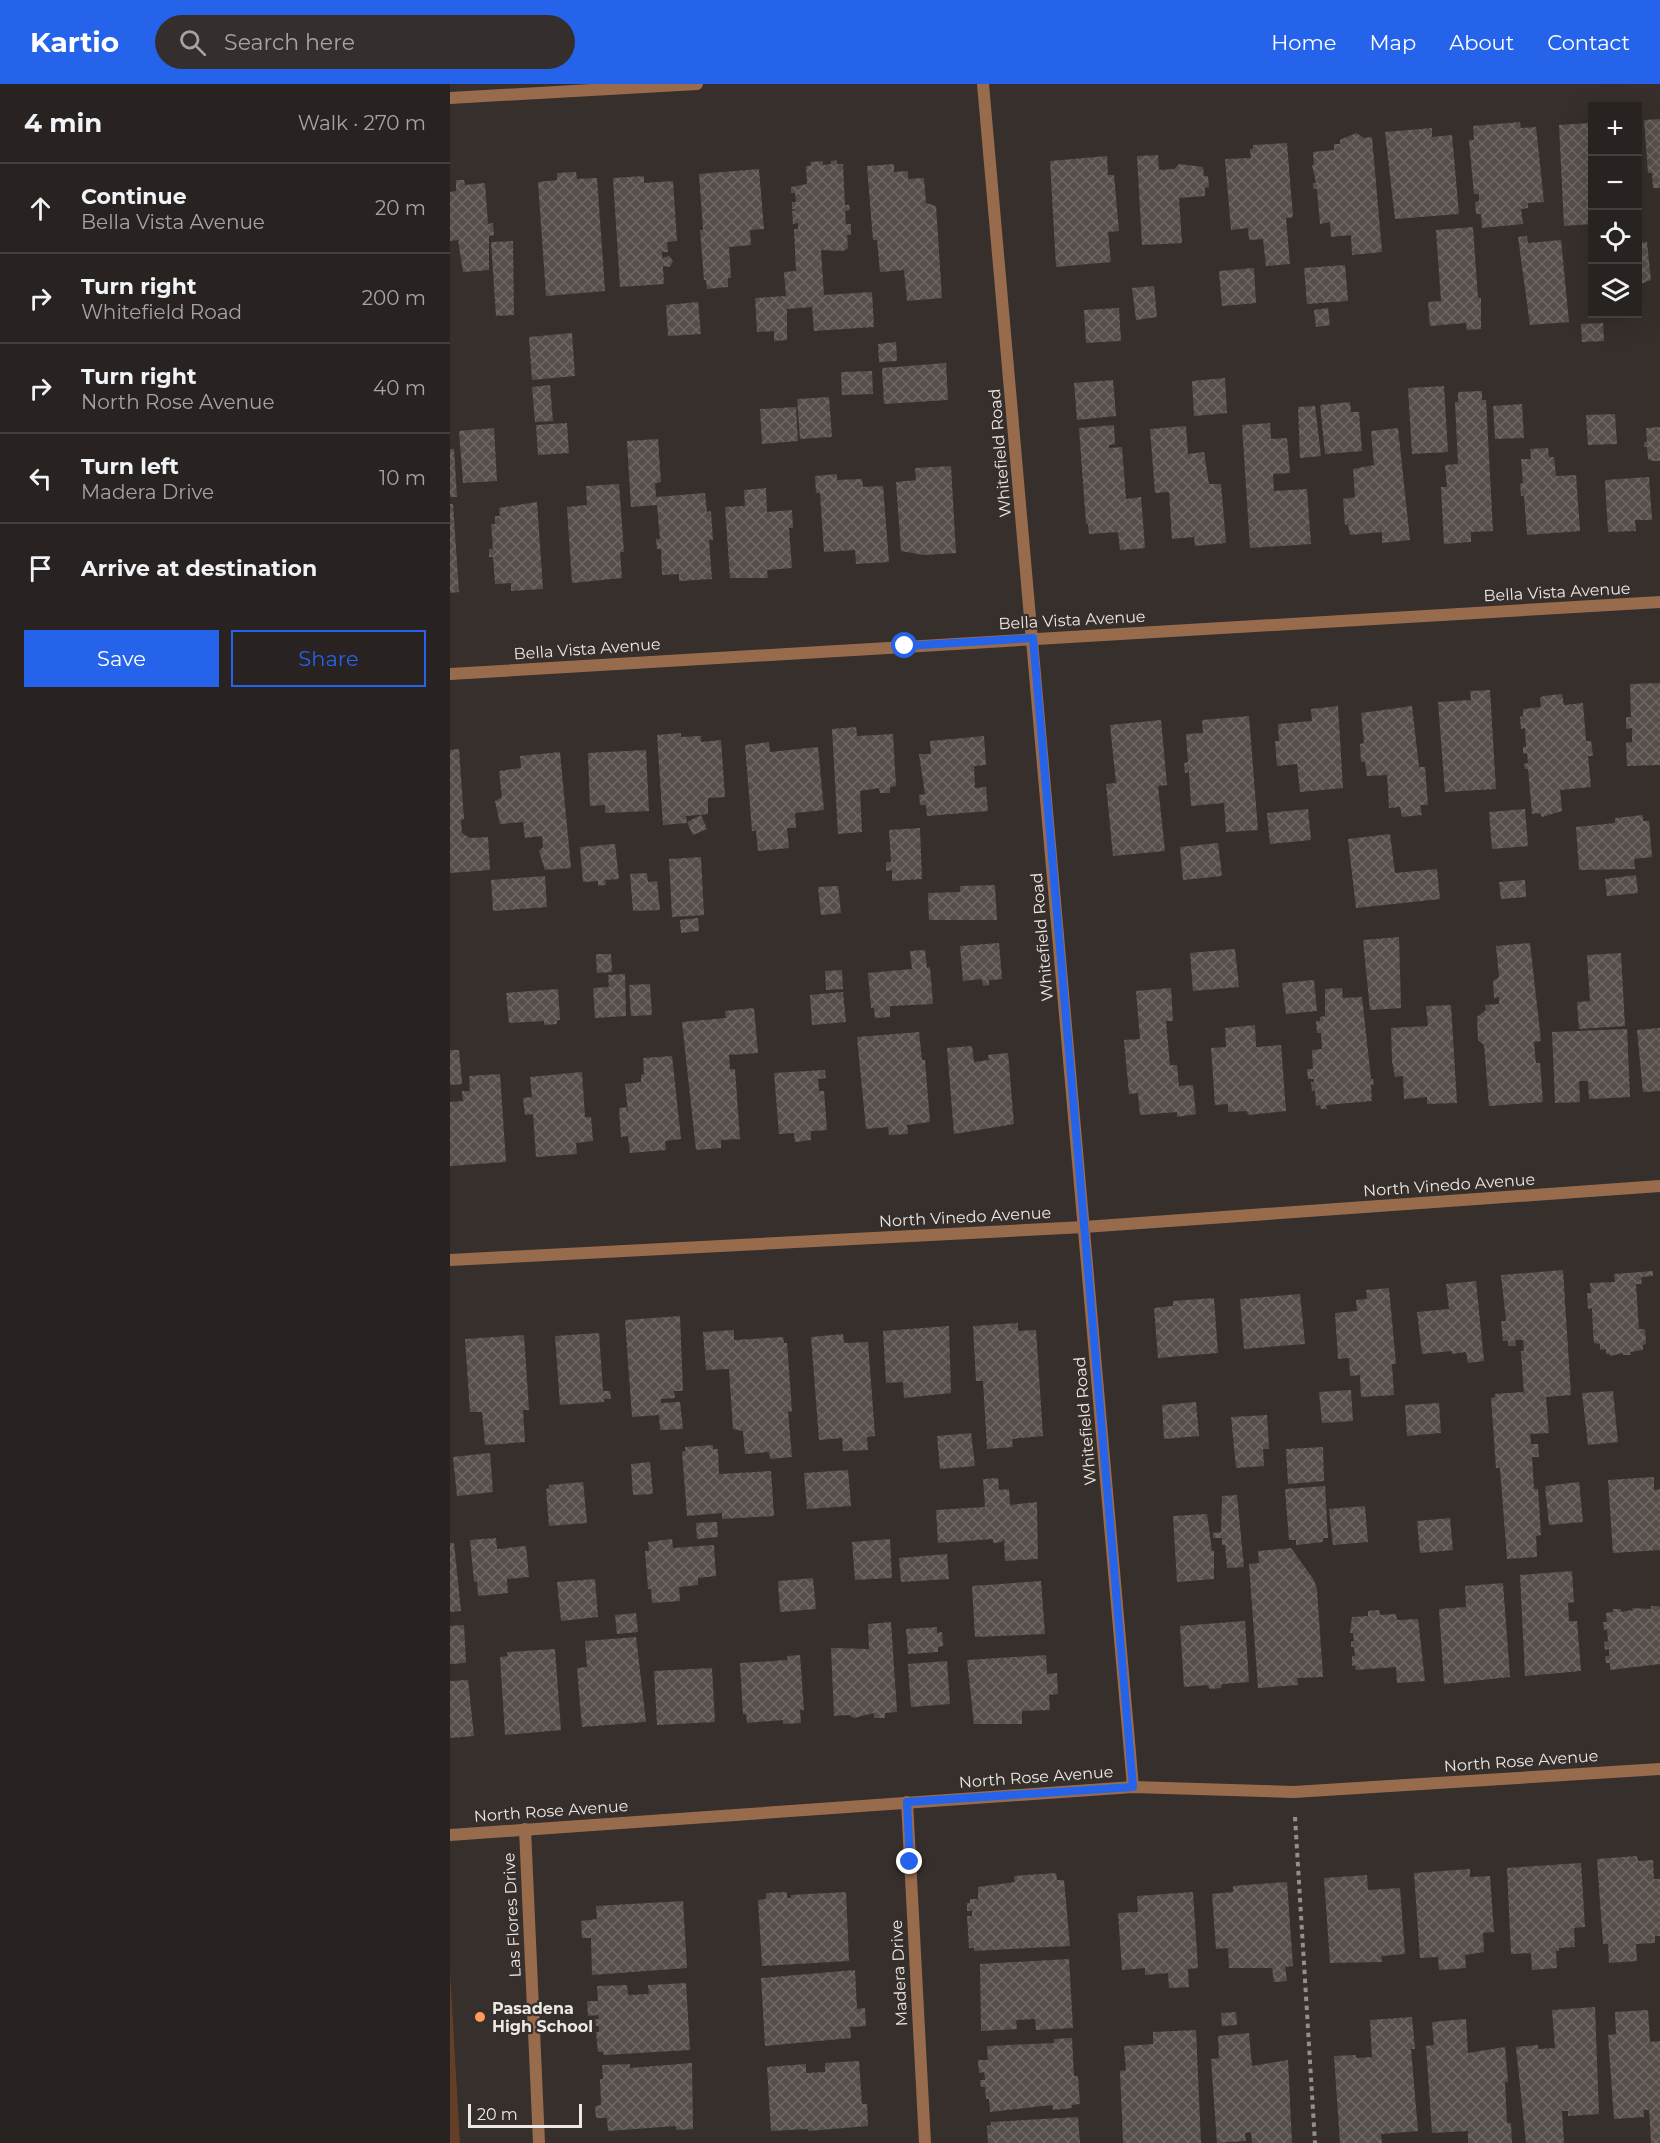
<!DOCTYPE html>
<html lang="en">
<head>
<meta charset="utf-8">
<style>
  body { margin:0; font-family:Montserrat,sans-serif; background:#342f2d; color:#f1f3f6 }
  .controls { position:absolute; right:18px; top:18px; display:grid; overflow:hidden; border-radius:0px; box-shadow:0 6px 24px #0002 }
  .controls button { width:54px; height:54px; display:grid; place-items:center; padding:0; border:0; border-bottom:2px solid #44403e; background:#282320; color:#f1f3f6; font:30px sans-serif }
  .scale { position:absolute; left:18px; bottom:15px; width:114px; box-sizing:border-box; padding-left:6px; border:3px solid #ece8e5; border-top:0; font-size:16px; line-height:21px; white-space:nowrap; color:#ece8e5; -webkit-text-stroke:4px #362f2b; paint-order:stroke }
  .stop { position:absolute; width:18px; height:18px; margin:-14px; border:4px solid #2563eb; border-radius:50%; background:#fff }
  .stop.end { background:#2563eb; border-color:#fff; box-shadow:0 2px 6px #0008 }
  .list { margin:0; padding:0; list-style:none }
  h2 { display:flex; justify-content:space-between; align-items:center; height:78px; margin:0; padding:0 24px; font-size:26px }
  h2 small { font-size:20px; font-weight:400; color:#a5a4a5 }
  .list li { display:grid; grid-template-columns:39px 1fr auto; gap:18px; align-items:center; box-sizing:border-box; height:90px; padding:0 24px; border-top:2px solid #44403e }
  .list b { display:block; font-size:22px; white-space:nowrap }
  .list p { margin:0; font-size:20px; white-space:nowrap; color:#a5a4a5 }
  .list em { font-size:20px; font-style:normal; color:#a5a4a5 }
  .actions { display:flex; gap:12px; padding:18px 24px }
  .actions a { flex:1; padding:14px 0; border:2px solid #2563eb; border-radius:0px; text-align:center; font-size:21px; color:#2563eb }
  .actions .main { background:#2563eb; color:#fff }
  .icon { flex:none; width:33px; height:33px; fill:none; stroke:currentColor; stroke-width:2; stroke-linecap:round; stroke-linejoin:round }
  .map { position:relative; flex:none; width:1210px; height:2059px; overflow:hidden }
  header { display:flex; align-items:center; gap:36px; box-sizing:border-box; height:84px; padding:0 30px; background:#2563eb; color:#fff }
  header strong { font-size:28px }
  nav { display:flex; gap:33px; margin-inline-start:auto; font-size:21px }
  .search { width:420px; height:54px; background:#342f2d; display:flex; align-items:center; gap:15px; box-sizing:border-box; padding:0 21px; border-radius:33px; color:#a5a4a5; font-size:22px }
  main { display:flex }
  aside { flex:1; background:#282320 }
  .map>svg:first-child { display:block }
  .garden { fill:#643f27 }
  .building { fill:url(#building-cross-hatch) }
  .lines { fill:none; stroke-linecap:round; stroke-linejoin:round }
  .path { stroke:#948f8c; stroke-width:4; stroke-dasharray:4.5 4.5; stroke-linecap:butt }
  .street { stroke:#996b4d; stroke-width:12 }
  .route { stroke:#2563eb; stroke-width:8 }
  .poi-dot { fill:#fe9b58; stroke:#362f2b; stroke-width:2 }
  .labels { text-anchor:middle; dominant-baseline:central; stroke-width:4.5; stroke-linejoin:round; paint-order:stroke }
  .street-label { font-size:16px; fill:#ece8e5; stroke:#362f2b }
  .poi-label { font-size:16px; font-weight:bold; fill:#ece8e5; stroke:#362f2b; text-anchor:start }
</style>
</head>
<body>
<header>
<strong>Kartio</strong>
<div class="search"><svg class="icon" aria-label="search" viewBox="0 0 24 24"><circle cx="10" cy="10" r="6"/><path d="M15 15l6 6"/></svg>Search here</div>
<nav><a>Home</a><a>Map</a><a>About</a><a>Contact</a></nav>
</header>
<main>
<aside>
<h2>4 min<small>Walk · 270 m</small></h2>
<ul class="list">
<li><svg class="icon" aria-label="ahead" viewBox="0 0 24 24"><path d="M12 20V5M6 11l6-6 6 6"/></svg><div><b>Continue</b><p>Bella Vista Avenue</p></div><em>20 m</em></li>
<li><svg class="icon" aria-label="right" viewBox="0 0 24 24"><path d="M7 20v-9h11M14 6l5 5-5 5"/></svg><div><b>Turn right</b><p>Whitefield Road</p></div><em>200 m</em></li>
<li><svg class="icon" aria-label="right" viewBox="0 0 24 24"><path d="M7 20v-9h11M14 6l5 5-5 5"/></svg><div><b>Turn right</b><p>North Rose Avenue</p></div><em>40 m</em></li>
<li><svg class="icon" aria-label="left" viewBox="0 0 24 24"><path d="M17 20v-9H6M10 6l-5 5 5 5"/></svg><div><b>Turn left</b><p>Madera Drive</p></div><em>10 m</em></li>
<li><svg class="icon" aria-label="arrive" viewBox="0 0 24 24"><path d="M6 21V4h12l-3 4 3 4H6"/></svg><div><b>Arrive at destination</b></div></li>
</ul>
<div class="actions"><a class="main">Save</a><a>Share</a></div>
</aside>
<div class="map">
<svg width="1210" height="2059" viewBox="0 0 1210 2059">
  <defs>
    <pattern id="building-cross-hatch" width="8" height="8" patternUnits="userSpaceOnUse" patternTransform="scale(1.5)"><rect width="8" height="8" fill="#554e4a"/><path d="M0 0l8 8M0 8l8-8" fill="none" stroke="#6e6864"/></pattern>
  </defs>
  <rect width="100%" height="100%" fill="#362f2b"/>
  <!-- garden -->
  <path class="garden" d="M0,1888L10,2059H0Z"/>
  <!-- building -->
  <g class="building">
    <path d="M1210,35V104H1203L1202,89H1198L1194,36Z"/>
    <path d="M1070,38L1071,44L1086,43L1094,118L1078,119V124L1071,125L1073,140L1032,144L1031,130H1026L1025,118L1029,117V110H1024L1019,56H1024L1023,42Z"/>
    <path d="M1142,39V140L1114,142L1109,41Z"/>
    <path d="M982,44V53L1002,51L1009,130L945,135L935,48Z"/>
    <path d="M906,49L914,54L922,53L932,168L902,171L901,151L881,153L880,138L870,140L867,105H863V99H866L862,81H864L863,68L884,66V60H890V56Z"/>
    <path d="M837,59L843,133L836,134L840,180L816,182L813,155L799,156L798,144L781,146L775,75L801,74L800,65H803V61Z"/>
    <path d="M708,71L709,86L724,85L729,80L753,83L754,92H758L759,103L755,104V112L729,114L732,159L692,161L687,72Z"/>
    <path d="M657,72L658,91H664L669,147L658,148L661,178L606,183L600,77Z"/>
    <path d="M387,76V80H393L395,121H399L400,126L395,127L396,140H401V151H397L398,164L393,167L371,166L374,211L422,208L424,243L364,247L362,223L337,225V256L324,257V247L307,248L305,214L336,212L334,188L346,187L344,145H348V139L343,140L342,127L347,126L342,125V118H346L345,109H341V103L357,100L356,82H361L360,78L373,77V81L381,80V77Z"/>
    <path d="M444,80V88L458,87V95L474,94L476,119L486,122L492,214L457,217L454,186L430,188L427,156H423L417,82Z"/>
    <path d="M309,85L314,145L300,146L301,161L279,163L281,194H278V203L257,205L256,196H254L250,146H253L249,90Z"/>
    <path d="M126,88L127,95L147,94L155,207L96,212L88,98L107,96V89Z"/>
    <path d="M194,92V99L223,97L227,157L217,158L218,168H212V174L219,172L223,177L220,183L213,182L214,200L170,203L163,94Z"/>
    <path d="M6,96H14L15,101L35,99L38,140L43,139L44,151L39,152V186L13,188L8,156L0,157V108L6,107Z"/>
    <path d="M1023,143L1028,214H1031V245L1017,246L1016,239L980,242L978,218L991,217L986,146Z"/>
    <path d="M1077,152L1078,159L1111,156L1119,238L1080,241L1068,153Z"/>
    <path d="M63,157L64,231L46,232L41,158Z"/>
    <path d="M1197,158L1201,196L1188,201V159Z"/>
    <path d="M895,181L898,217L857,220L854,184Z"/>
    <path d="M804,184L806,219L772,222L769,187Z"/>
    <path d="M704,202L707,233L686,236L682,204Z"/>
    <path d="M248,218L251,250L218,252L216,221Z"/>
    <path d="M669,224L671,257L636,259L634,226Z"/>
    <path d="M878,224L880,241L866,243L864,226Z"/>
    <path d="M1153,239L1154,257L1132,258L1131,240Z"/>
    <path d="M122,249L125,292L82,296L79,253Z"/>
    <path d="M446,258L447,277L429,278L428,260Z"/>
    <path d="M496,279L498,316L434,320L432,284Z"/>
    <path d="M422,287L423,310L392,311L391,288Z"/>
    <path d="M775,294L777,329L744,332L742,297Z"/>
    <path d="M663,296L666,332L627,336L624,299Z"/>
    <path d="M100,301L103,337L85,338L82,303Z"/>
    <path d="M994,302L998,368L962,370L958,304Z"/>
    <path d="M1032,307V316H1036L1043,447L1021,448V458L994,460L991,403H997L995,381L1008,380L1005,318H1008V308Z"/>
    <path d="M379,313L382,353L350,355L347,315Z"/>
    <path d="M900,318L901,328H909L912,367L875,370L870,321Z"/>
    <path d="M1072,320L1074,354L1045,355L1043,322Z"/>
    <path d="M865,322L871,372L850,374L848,323Z"/>
    <path d="M346,323L348,357L312,360L310,325Z"/>
    <path d="M1165,330L1167,360L1138,361L1136,331Z"/>
    <path d="M117,339L119,369L88,371L86,341Z"/>
    <path d="M820,339L821,355L837,354L840,389L823,390L824,407L857,405L861,460L800,464L792,341Z"/>
    <path d="M664,341L665,360L659,361V364L672,363L676,415L691,413L695,464L670,466L668,448L639,450L638,440H636L629,344Z"/>
    <path d="M736,342L738,370L754,368L759,400H771L776,459L745,462L744,453L722,455L719,408L705,409L700,345Z"/>
    <path d="M1210,343V377H1202L1198,375L1197,363H1194V358H1197L1196,344Z"/>
    <path d="M44,344L47,397L13,399L9,347Z"/>
    <path d="M948,344L960,456L932,459V448L900,451L898,440L895,441L893,415L905,413L903,385L924,381L921,347Z"/>
    <path d="M208,355L211,398L205,399L206,413L255,409L257,428L261,427L263,456H259L262,495L229,497V490L212,491L211,465H207L206,455H210L207,421L181,423L177,357Z"/>
    <path d="M1098,364L1099,373H1104L1106,392L1126,391L1130,447L1077,451L1074,412H1071L1070,400L1073,399L1071,375H1081L1080,365Z"/>
    <path d="M0,365H4L7,413H0Z"/>
    <path d="M501,382L506,469L474,471L451,467L446,398L466,396L465,384Z"/>
    <path d="M387,390V396L412,395L413,403L433,402L439,478L406,480L405,466L374,468L370,409H366L365,392Z"/>
    <path d="M1199,393L1202,436H1185L1186,447L1158,448L1155,396Z"/>
    <path d="M169,400L174,468H170L172,494L122,499L117,423L137,421L136,402Z"/>
    <path d="M316,404L317,428L342,426L343,444H339L342,484L317,486L318,494H280L275,423L295,422L294,406Z"/>
    <path d="M87,418L93,505L61,507V499L45,500L43,473H39V465H43L41,440H45V432H50L49,424Z"/>
    <path d="M0,420H3L9,508L0,509Z"/>
    <path d="M1210,599V681L1177,682L1176,659L1182,658V644L1176,645V633H1181L1180,600Z"/>
    <path d="M1040,606L1046,705L995,708L988,618L1021,616L1020,607Z"/>
    <path d="M1112,610L1114,621L1133,619L1136,657H1141L1143,672H1138L1141,703L1110,706L1112,727L1092,733L1090,729L1082,730L1078,685H1075L1074,680L1078,679L1077,669L1073,670V663H1076L1075,644L1071,645L1070,633L1073,632V625L1091,623L1090,614L1093,612Z"/>
    <path d="M888,622L893,704L850,708L847,680L827,682L825,657H829L828,640L862,637L861,625Z"/>
    <path d="M962,622L969,683H975L978,721H970L972,731L952,733L950,723L939,724L937,691L917,692L915,678H911L910,660L914,659L911,629Z"/>
    <path d="M799,632L808,746L776,748L774,719L741,722L739,688L735,689L734,679L738,678L736,650L753,649L752,636Z"/>
    <path d="M711,636L717,701L708,702L715,767L663,772L656,700L666,699L660,641Z"/>
    <path d="M406,643L407,652L443,650L446,702L440,703V709H430L429,704L410,707L412,748L388,750L382,645Z"/>
    <path d="M231,649V653L251,652V658L271,656L275,713L258,714V730L236,732L237,739L213,741L207,651Z"/>
    <path d="M534,652L536,681L524,682L525,704L536,703L538,727L477,732L476,721H470L469,711L475,710L469,670H481L480,657Z"/>
    <path d="M319,658L320,668L368,663L374,726L345,729L346,744H337L339,764L308,767L306,747H302L295,661Z"/>
    <path d="M9,665L14,735L11,736L12,749L20,754L38,753L40,786L0,789V666Z"/>
    <path d="M196,666L199,727L155,729V721L140,722L138,669Z"/>
    <path d="M110,668L121,784L95,786L89,767L93,763L92,752L75,754L73,738L50,740L45,717L52,713L49,687L71,684L70,672Z"/>
    <path d="M858,725L861,756L820,760L817,729Z"/>
    <path d="M1075,725L1078,762L1042,765L1039,728Z"/>
    <path d="M251,731L257,745L243,751L237,738Z"/>
    <path d="M1193,731V737H1199L1202,773L1184,775L1185,785L1129,786L1126,743L1165,739V734Z"/>
    <path d="M470,744L472,795L442,797V786L436,787V778H441L439,746Z"/>
    <path d="M940,750L945,789L987,785L990,815L906,824L898,755Z"/>
    <path d="M768,759L772,792L733,796L730,763Z"/>
    <path d="M165,760L169,795L155,796L156,801L148,802V797L133,798L130,763Z"/>
    <path d="M251,773L254,831L222,833L219,775Z"/>
    <path d="M197,789L198,798L207,797L210,826L183,827L180,790Z"/>
    <path d="M1186,791L1188,809L1157,812L1155,795Z"/>
    <path d="M95,792L97,823L43,827L41,796Z"/>
    <path d="M1075,796L1076,813L1051,815L1049,798Z"/>
    <path d="M545,801L547,836H479L478,809L510,808V802Z"/>
    <path d="M388,802L391,829L371,831L368,803Z"/>
    <path d="M248,834L249,847L231,849L230,836Z"/>
    <path d="M949,853L951,924L920,926L913,856Z"/>
    <path d="M549,859L552,895L539,896V901L533,902L532,895L513,897L510,862Z"/>
    <path d="M1080,859L1091,957L1084,958L1086,979H1090L1093,1018L1039,1022L1034,961L1028,956L1027,933L1036,926L1035,921L1049,920V913L1044,914L1043,897L1049,893L1046,862Z"/>
    <path d="M785,865L789,903L743,907L740,869Z"/>
    <path d="M475,866L477,884L480,883L483,920L440,922V933L425,934L424,924H421L418,889L462,885L460,867Z"/>
    <path d="M1171,869L1175,942L1129,945L1127,918L1140,917L1137,871Z"/>
    <path d="M146,870H161L162,888L147,889Z"/>
    <path d="M392,886L393,905L376,906L375,887Z"/>
    <path d="M175,890L176,932L145,934L143,904L159,903L158,891Z"/>
    <path d="M864,896L867,927L836,930L832,899Z"/>
    <path d="M200,900L202,931L181,932L179,901Z"/>
    <path d="M721,904L723,937H716L720,981H727L729,1002L743,1001L746,1030L727,1033V1028L690,1031L688,1009L679,1010L674,956L690,955L686,907Z"/>
    <path d="M892,904L893,914L912,913L921,995H923L924,1001H921L922,1017L876,1021L877,1025H871L870,1021L866,1022L865,1006L862,1007L861,998H864V995H858L857,985H863L862,966L872,965L871,949H867L866,937H870V933L875,932V905Z"/>
    <path d="M108,905L110,936H107V940L94,941V937L59,939L56,909Z"/>
    <path d="M393,908L396,938L362,941L360,911Z"/>
    <path d="M1001,921L1007,1019L977,1020V1013L954,1015L953,992L945,993L942,977L941,944L978,942L976,922Z"/>
    <path d="M304,924L308,969L279,971L280,985H285L290,1055L271,1056V1064L246,1066L232,938L276,934L275,927Z"/>
    <path d="M805,941L806,963L831,961L836,1027L798,1031L797,1027L778,1028V1020L765,1021L761,964L776,963L775,944Z"/>
    <path d="M1210,944V1007L1193,1008L1187,946Z"/>
    <path d="M1177,945L1180,1013L1139,1015L1138,997H1129L1130,1018L1105,1019L1102,948Z"/>
    <path d="M469,948L472,976H475L480,1038L457,1041L458,1050L439,1051L438,1043L416,1045L407,953Z"/>
    <path d="M522,962L524,978L539,976L538,971L558,969L564,1040L504,1050L497,964Z"/>
    <path d="M0,966H9L12,1000L0,1001Z"/>
    <path d="M222,972L231,1055L215,1057L216,1066L180,1069L178,1052L171,1053L169,1024L176,1023L178,1029L175,1000L191,998V991L194,990L193,974Z"/>
    <path d="M375,986L376,994L368,995L369,1007H374L377,1046L361,1047V1056L345,1058L344,1049L329,1050L324,989Z"/>
    <path d="M132,988L135,1033H141L143,1057L126,1059L127,1070L86,1073L83,1030L75,1031L73,1014L82,1013L80,993Z"/>
    <path d="M50,990L56,1078L0,1082V1018L13,1017L12,1007H20L19,992Z"/>
    <path d="M1113,1186L1121,1311L1096,1313L1099,1349L1080,1350L1081,1360H1088L1089,1373H1082L1084,1405H1088L1091,1451L1086,1452L1087,1473L1057,1475L1050,1384H1046L1041,1314L1045,1313V1310L1073,1308L1074,1311L1071,1267H1074L1073,1256H1065L1066,1262H1058V1257H1053L1051,1237H1056L1051,1191Z"/>
    <path d="M1203,1187V1192L1191,1193L1192,1200H1186L1189,1245H1195L1196,1260L1193,1261V1266L1180,1268L1181,1271H1173V1269L1160,1272V1270H1156V1265L1150,1266V1260L1144,1259L1143,1248L1146,1247H1143L1142,1224L1138,1225L1137,1209H1141L1140,1199L1165,1198L1164,1190Z"/>
    <path d="M1026,1197L1034,1277L1018,1279L1016,1268L1002,1270V1267L972,1270L967,1228L999,1225L996,1200Z"/>
    <path d="M939,1204L946,1280H942L944,1311L911,1313L910,1291L900,1292L899,1274L888,1275L885,1229L907,1227L906,1216L917,1215L916,1206Z"/>
    <path d="M850,1210L855,1260L794,1265L790,1215Z"/>
    <path d="M764,1214L768,1269L708,1274L704,1224L723,1222V1217Z"/>
    <path d="M230,1232L233,1307H224L225,1314L211,1315V1319L230,1318L233,1345L210,1346L209,1331L182,1333L175,1236Z"/>
    <path d="M568,1239V1247L586,1246L593,1352L562,1355L563,1363L537,1365L533,1297H526L523,1242Z"/>
    <path d="M499,1242L501,1309L454,1314L453,1298L436,1299L433,1247Z"/>
    <path d="M284,1246V1256L333,1253L334,1259H337L342,1327L338,1328L342,1373L320,1375L319,1368L295,1370L293,1347L283,1345L279,1285L256,1286L253,1248Z"/>
    <path d="M149,1249L153,1307H160L161,1315H154V1318L110,1321L105,1252Z"/>
    <path d="M393,1250L394,1259L418,1258L425,1352L417,1353L418,1366L393,1367L392,1354L369,1356L361,1253Z"/>
    <path d="M74,1251L79,1326H73L75,1358L35,1361L32,1328H20L15,1255Z"/>
    <path d="M901,1306L903,1337L872,1339L869,1308Z"/>
    <path d="M1163,1307L1168,1358L1138,1361L1132,1309Z"/>
    <path d="M746,1318L749,1352L714,1355L712,1321Z"/>
    <path d="M989,1319L991,1349L957,1352L955,1321Z"/>
    <path d="M817,1331L819,1365H813L814,1382L786,1384L781,1333Z"/>
    <path d="M521,1349L525,1382L490,1385L487,1352Z"/>
    <path d="M263,1361V1365H268L269,1390L321,1387L324,1432L272,1435V1429L237,1432L232,1368L235,1367V1363Z"/>
    <path d="M873,1363L874,1397L838,1400L836,1365Z"/>
    <path d="M40,1369L43,1408L7,1412L3,1373Z"/>
    <path d="M200,1378L203,1410L183,1411L181,1380Z"/>
    <path d="M398,1386L401,1422L357,1425L354,1389Z"/>
    <path d="M1204,1393V1406L1210,1405V1466L1163,1469L1158,1396Z"/>
    <path d="M548,1394L549,1406L559,1405L560,1421L587,1418L588,1475L555,1477L554,1454L552,1458L543,1459V1455L488,1459L486,1426L535,1423L533,1395Z"/>
    <path d="M133,1398L137,1439L99,1442L96,1405L99,1404V1401Z"/>
    <path d="M1129,1398L1133,1438L1099,1441L1095,1402Z"/>
    <path d="M875,1402L878,1454H873V1458L846,1461V1456H839L835,1405Z"/>
    <path d="M787,1411L794,1483L777,1484L775,1461H772V1454H763V1449L771,1448L772,1412Z"/>
    <path d="M915,1422L918,1458L883,1461L879,1425Z"/>
    <path d="M757,1430L762,1467H764V1495L727,1498L723,1432Z"/>
    <path d="M1000,1434L1003,1466L970,1469L967,1437Z"/>
    <path d="M267,1438L268,1453L247,1455L246,1439Z"/>
    <path d="M46,1454L47,1465L76,1462L79,1493L57,1495L58,1509L28,1512L27,1497L24,1498L20,1456Z"/>
    <path d="M222,1455L223,1464L264,1461L266,1492L248,1494V1501L229,1503L230,1517L202,1519L201,1505H198L195,1467H199L198,1458Z"/>
    <path d="M440,1455L442,1494L405,1496L402,1458Z"/>
    <path d="M0,1459H4L11,1527L0,1528Z"/>
    <path d="M841,1464L864,1496L867,1506L873,1593L847,1594L848,1601L808,1604L799,1480L809,1479L808,1467Z"/>
    <path d="M497,1470L499,1495L451,1498L449,1474Z"/>
    <path d="M1122,1487L1124,1518L1118,1519L1119,1537H1127L1131,1587L1075,1592L1070,1491Z"/>
    <path d="M363,1494L366,1525L330,1528L328,1497Z"/>
    <path d="M145,1495L148,1533L111,1537L107,1498Z"/>
    <path d="M591,1497L595,1550L525,1553L522,1502Z"/>
    <path d="M1053,1499L1060,1593L994,1600L989,1525L1016,1523L1015,1502Z"/>
    <path d="M1201,1522H1209L1210,1524V1580L1160,1586V1579H1156L1155,1572H1159V1565L1155,1566L1154,1558L1158,1557L1157,1545L1154,1546L1153,1538H1157L1156,1529L1163,1528V1525H1171V1528L1183,1526L1182,1524L1201,1525Z"/>
    <path d="M929,1526L930,1531L946,1530L947,1536L968,1535L975,1597L947,1599L946,1583L906,1586L905,1581L902,1582V1572H905L904,1563H901V1558L904,1557L903,1549H900L902,1533L918,1532V1527Z"/>
    <path d="M186,1529L188,1548L167,1550L165,1531Z"/>
    <path d="M795,1537L799,1598L772,1600L771,1604L760,1605L757,1601L734,1603L730,1542Z"/>
    <path d="M441,1538L447,1628L435,1629V1634H424V1629L404,1634L399,1631L384,1632L381,1564L419,1565L418,1540Z"/>
    <path d="M14,1541L16,1579L0,1580V1542Z"/>
    <path d="M487,1543V1549L492,1548L493,1562L488,1563V1568L458,1570L456,1545Z"/>
    <path d="M186,1553L196,1638L132,1643L127,1584L137,1583L135,1557Z"/>
    <path d="M105,1565L111,1646L55,1651L50,1573L58,1572L57,1568Z"/>
    <path d="M350,1571L354,1626H350L351,1639L333,1640V1636L297,1639L296,1630H293L290,1579L338,1576L337,1572Z"/>
    <path d="M596,1571L597,1590L607,1589L608,1610L599,1611L600,1626L572,1627V1640H524L517,1576Z"/>
    <path d="M497,1577L500,1620L461,1623L458,1580Z"/>
    <path d="M262,1584L265,1638L207,1641L204,1587Z"/>
    <path d="M18,1596L24,1652L0,1654V1597Z"/>
    <path d="M1187,1772L1188,1777L1203,1776L1204,1795H1210V1852H1205V1859L1186,1860L1187,1877L1159,1879L1158,1860H1153L1147,1775Z"/>
    <path d="M1131,1779L1135,1843L1124,1844L1125,1863L1109,1864V1867H1106L1107,1884L1082,1886L1081,1869L1061,1870L1057,1784Z"/>
    <path d="M1020,1785V1793L1040,1792L1044,1848L1033,1849L1034,1868L1015,1871L1016,1884L989,1886L988,1873L970,1874L964,1789Z"/>
    <path d="M606,1789L607,1796H614L620,1862L524,1867V1864H519L517,1832H522V1827H517V1819H520V1815H528V1803L565,1798L564,1792Z"/>
    <path d="M917,1791L918,1806L950,1804L955,1870L931,1872L932,1878L880,1879L874,1794Z"/>
    <path d="M837,1798L843,1882L835,1883L837,1897L824,1898L822,1884H779L778,1864L766,1865L762,1810L783,1808V1802Z"/>
    <path d="M337,1808V1814H341V1811L396,1808L399,1877L312,1882L308,1816L316,1815V1809Z"/>
    <path d="M743,1808L748,1884L738,1885L739,1903L719,1904L718,1889L695,1891V1884L672,1886L668,1829L688,1828L687,1812Z"/>
    <path d="M233,1817L237,1884L142,1891L141,1854H132L131,1837L147,1835L146,1822Z"/>
    <path d="M619,1875L623,1944L586,1946L585,1935L566,1936L567,1945L531,1947L530,1880Z"/>
    <path d="M405,1886L407,1925L415,1924L416,1942L400,1943L401,1954L315,1962L311,1894Z"/>
    <path d="M236,1899L240,1966L154,1971L153,1968H148L146,1948H149V1942H146L145,1935H149L148,1931L138,1932L137,1917H148L147,1902L177,1901L178,1911L199,1910L198,1901Z"/>
    <path d="M1145,1923L1149,2030L1118,2032V2027H1112L1114,2059H1076L1066,1963L1088,1961V1965L1105,1964L1102,1926Z"/>
    <path d="M1198,1926L1200,1958L1210,1957V2059H1201L1199,2026H1194V2033L1164,2035L1158,1951L1166,1950L1165,1928Z"/>
    <path d="M786,1928L787,1941L772,1942L771,1929Z"/>
    <path d="M962,1933L965,1965H961L968,2047L931,2050L932,2059H890L884,1972L906,1971V1974L922,1973L920,1936Z"/>
    <path d="M1016,1935L1018,1969L1055,1963L1058,1998H1055L1057,2039H1061L1062,2059H1018V2047L982,2049L976,1962L984,1961L982,1938Z"/>
    <path d="M746,1946L751,2059H673L670,1987L676,1986L674,1962L703,1960V1948Z"/>
    <path d="M799,1949L802,1982L838,1976L842,2059H802L801,2048L795,2049L796,2057L767,2059L761,1975L769,1974L768,1952Z"/>
    <path d="M622,1954L624,1992H628L630,2020L622,2021V2024L603,2026L602,2021L540,2028L539,2015H536L535,2003H531L530,1996H535L534,1988L529,1989L528,1976H538L537,1962L604,1959V1955Z"/>
    <path d="M409,1977L412,2020H417L418,2042L358,2047V2045L321,2047L317,1983L356,1980V1989L375,1988V1979Z"/>
    <path d="M242,1979L243,2045L226,2046V2042L158,2047L157,2034H146L145,2022L151,2021L150,1995H153L152,1981L180,1980V1984Z"/>
    <path d="M628,2033L630,2059H538L537,2042L541,2041V2038Z"/>
  </g>
  <g class="lines">
    <!-- path -->
    <path class="path" d="M845,1733L865,2059"/>
    <!-- street -->
    <g class="street">
      <path d="M533,0L683,1703"/>
      <path d="M0,14L247,0"/>
      <path d="M0,590L1210,518"/>
      <path d="M0,1176L634,1143L1210,1102"/>
      <path d="M457,1718L475,2059"/>
      <path d="M75,1745L89,2059"/>
      <path d="M0,1751L683,1703L844,1708L1210,1685"/>
    </g>
  </g>
  <g class="lines">
    <!-- route -->
    <path class="route" d="M455,562L583,554L683,1703L457,1718L460,1778"/>
  </g>
  <!-- markers -->
  <circle class="poi-dot" cx="30" cy="1933" r="6"/>
  <g class="labels">
    <!-- street labels -->
    <g class="street-label">
      <text transform="translate(550 369) rotate(-95)">Whitefield Road</text>
      <text transform="translate(1107 508) rotate(-3)">Bella Vista Avenue</text>
      <text transform="translate(622 536) rotate(-3)">Bella Vista Avenue</text>
      <text transform="translate(137 565) rotate(-4)">Bella Vista Avenue</text>
      <text transform="translate(592 853) rotate(-95)">Whitefield Road</text>
      <text transform="translate(999 1101) rotate(-4)">North Vinedo Avenue</text>
      <text transform="translate(515 1133) rotate(-3)">North Vinedo Avenue</text>
      <text transform="translate(635 1337) rotate(-95)">Whitefield Road</text>
      <text transform="translate(1071 1677) rotate(-4)">North Rose Avenue</text>
      <text transform="translate(586 1693) rotate(-4)">North Rose Avenue</text>
      <text transform="translate(101 1727) rotate(-4)">North Rose Avenue</text>
      <text transform="translate(62 1831) rotate(-93)">Las Flores Drive</text>
      <text transform="translate(449 1889) rotate(-93)">Madera Drive</text>
    </g>
    <!-- poi labels -->
    <g class="poi-label">
      <text x="42" y="1924">Pasadena<tspan x="42" dy="18">High School</tspan></text>
    </g>
  </g>
</svg>
<div class="controls">
<button>+</button>
<button>−</button>
<button><svg class="icon" aria-label="locate" viewBox="0 0 24 24"><circle cx="12" cy="12" r="6"/><path d="M12 2v4M12 18v4M2 12h4M18 12h4"/></svg></button>
<button><svg class="icon" aria-label="layers" viewBox="0 0 24 24"><path d="M12 4l9 5-9 5-9-5zM3 14l9 5 9-5"/></svg></button>
</div>
<div class="scale">20 m</div>
<div class="stop" style="left:455px;top:562px"></div>
<div class="stop end" style="left:460px;top:1778px"></div>
</div>
</main>
</body>
</html>
